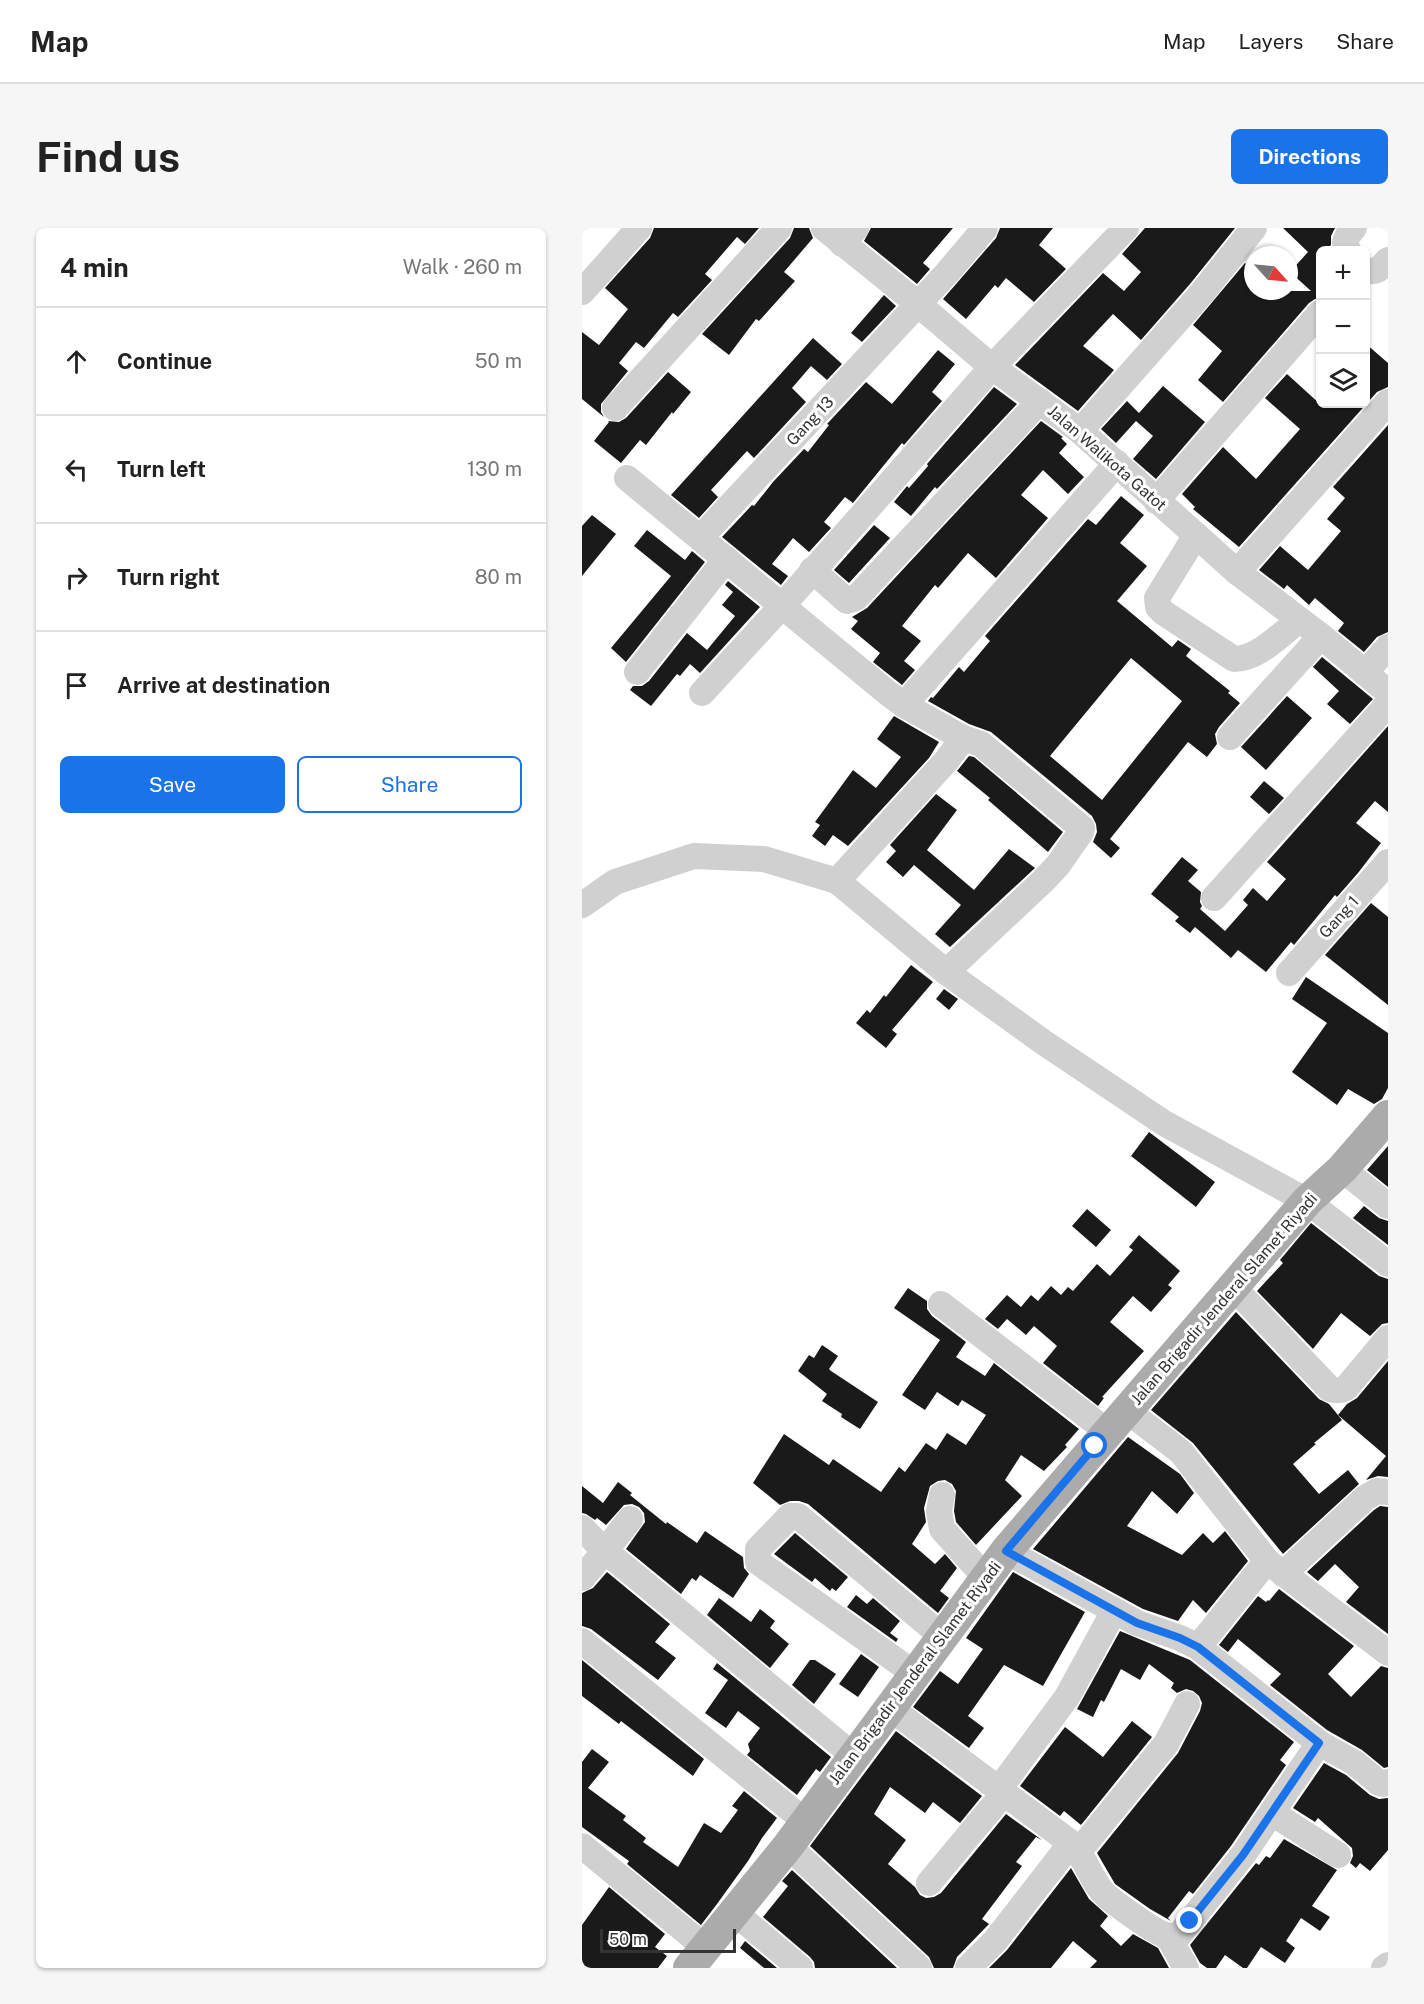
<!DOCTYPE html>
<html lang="en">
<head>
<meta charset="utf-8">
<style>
  body { margin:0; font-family:"Public Sans",sans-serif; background:#f6f6f6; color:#222 }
  .controls { position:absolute; right:18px; top:18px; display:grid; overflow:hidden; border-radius:9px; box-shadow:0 2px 4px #0004 }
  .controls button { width:54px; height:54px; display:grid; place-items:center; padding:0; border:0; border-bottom:2px solid #e0e0e0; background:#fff; color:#222; font:30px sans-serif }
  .compass { position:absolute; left:662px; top:18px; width:54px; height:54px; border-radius:50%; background:#fff; box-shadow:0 2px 4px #0004; rotate:117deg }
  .scale { position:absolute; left:18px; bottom:15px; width:136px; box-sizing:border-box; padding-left:6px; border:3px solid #333; border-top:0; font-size:16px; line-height:21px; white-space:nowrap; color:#333; -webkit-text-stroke:4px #fff; paint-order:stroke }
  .stop { position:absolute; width:18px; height:18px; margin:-14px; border:4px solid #1a73e8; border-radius:50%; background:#fff }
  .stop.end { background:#1a73e8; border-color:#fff; box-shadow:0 2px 6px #0008 }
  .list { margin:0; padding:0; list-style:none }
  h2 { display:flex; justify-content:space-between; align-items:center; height:78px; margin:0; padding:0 24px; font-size:26px }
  h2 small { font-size:20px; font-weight:400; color:#767676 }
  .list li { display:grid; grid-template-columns:39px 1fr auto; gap:18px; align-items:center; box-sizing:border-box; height:108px; padding:0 24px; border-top:2px solid #e0e0e0 }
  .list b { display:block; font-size:22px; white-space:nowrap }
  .list em { font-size:20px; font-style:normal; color:#767676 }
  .actions { display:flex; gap:12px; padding:18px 24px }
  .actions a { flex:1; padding:14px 0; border:2px solid #1a73e8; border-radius:9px; text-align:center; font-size:21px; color:#1a73e8 }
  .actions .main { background:#1a73e8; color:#fff }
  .icon { flex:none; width:33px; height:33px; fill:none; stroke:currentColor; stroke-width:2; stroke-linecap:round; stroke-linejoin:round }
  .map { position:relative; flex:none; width:806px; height:1740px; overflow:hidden; border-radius:9px }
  header { display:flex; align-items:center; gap:36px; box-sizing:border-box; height:84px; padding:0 30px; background:#fff; border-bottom:2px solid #e0e0e0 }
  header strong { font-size:28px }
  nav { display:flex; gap:33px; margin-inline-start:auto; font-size:21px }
  .intro { display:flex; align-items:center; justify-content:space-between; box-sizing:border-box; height:144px; padding:0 36px }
  h1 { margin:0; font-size:42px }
  .button { padding:15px 27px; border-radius:9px; background:#1a73e8; color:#fff; font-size:21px; font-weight:700 }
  main { display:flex; gap:36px; padding:0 36px }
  aside { flex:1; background:#fff; border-radius:9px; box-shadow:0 2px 4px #0004 }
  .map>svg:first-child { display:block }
  .building { fill:#1a1a1a; fill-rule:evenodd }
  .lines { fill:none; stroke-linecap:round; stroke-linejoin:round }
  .minor { stroke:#d0d0d0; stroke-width:26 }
  .major { stroke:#ababab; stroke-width:32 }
  .route { stroke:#1a73e8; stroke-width:8 }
  .labels { text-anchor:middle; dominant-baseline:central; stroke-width:6; stroke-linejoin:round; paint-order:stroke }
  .street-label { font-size:16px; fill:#333; stroke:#fff }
</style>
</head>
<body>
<header>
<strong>Map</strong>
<nav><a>Map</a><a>Layers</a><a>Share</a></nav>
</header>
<div class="intro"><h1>Find us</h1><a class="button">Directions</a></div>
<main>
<aside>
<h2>4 min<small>Walk · 260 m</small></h2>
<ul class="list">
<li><svg class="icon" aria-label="ahead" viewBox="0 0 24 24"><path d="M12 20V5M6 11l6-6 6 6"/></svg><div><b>Continue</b></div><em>50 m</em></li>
<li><svg class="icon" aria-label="left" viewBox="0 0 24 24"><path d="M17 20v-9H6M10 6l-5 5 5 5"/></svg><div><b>Turn left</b></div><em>130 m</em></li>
<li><svg class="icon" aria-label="right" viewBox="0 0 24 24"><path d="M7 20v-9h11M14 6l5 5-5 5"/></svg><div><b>Turn right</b></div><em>80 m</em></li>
<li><svg class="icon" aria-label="arrive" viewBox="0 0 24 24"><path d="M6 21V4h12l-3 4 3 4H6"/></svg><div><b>Arrive at destination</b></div></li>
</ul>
<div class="actions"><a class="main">Save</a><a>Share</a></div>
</aside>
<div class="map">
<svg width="806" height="1740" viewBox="0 0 806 1740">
  <rect width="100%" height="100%" fill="#fff"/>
  <!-- building -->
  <g class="building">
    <path d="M72,0H177L163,16L155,9L123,46L130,52L96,89L91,85L62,120L54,114L37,135L46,143L19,176V184L22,189L0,171V104L17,117L46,81L23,60L68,10Z"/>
    <path d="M212,0H227L231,10L202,44L213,53L177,93L174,91L147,127L120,106L208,10Z"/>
    <path d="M289,0H371L341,35L348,41L335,56L282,13Z"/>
    <path d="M418,0H471L457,17L484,41L452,74L424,50L416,60L413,57L384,91L361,71L414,10Z"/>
    <path d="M563,0H653L608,56L559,112L531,86L501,118L532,142L496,183L433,137L521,45L542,63L559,44L540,26Z"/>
    <path d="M701,0H753L749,8V17L743,22H738V70L733,71L727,75L641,174L616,152L640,123L611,97L663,35L671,43V63H729L708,44L726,24Z"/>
    <path d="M302,67L314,78L280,114L269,105Z"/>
    <path d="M231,110L260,136L245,152L229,138L210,160L224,174L172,230L165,223L129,262L136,269L117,290L89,267Z"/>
    <path d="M783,115L806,135V159L795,164L657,319L611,281L613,279L600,266L641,219L674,251L718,201L683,170L705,146L738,176H783Z"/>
    <path d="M356,122L373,136L350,164L360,173L322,217L320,215L271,275L263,269L242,294L249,300L227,324L211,310L190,336L206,348L199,357L140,309L170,277L172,278L191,254L222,221L226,224L247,197L245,196L284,154L310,176Z"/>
    <path d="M86,144L109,164L91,186L90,184L64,217L58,212L39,235L12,213L27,194L26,193L37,194L44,190Z"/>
    <path d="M581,158L623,194L574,251L551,231L571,208L554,193L534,215L519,201L545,173L557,185Z"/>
    <path d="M412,159L435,176L355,261L353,259L329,288L312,274L325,258L327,260L346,238L345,236Z"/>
    <path d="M459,193L481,209L479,210L485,216L477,225L502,249L486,266L461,242L439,267L466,290L414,350L386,325L356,360L353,357L320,398L339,413L322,433L333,442L320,457L291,434L298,425L269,401L276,393L270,389L285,380Z"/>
    <path d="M806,197V404L795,409L782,424L756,403L762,395L733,370L727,377L705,357L702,361L677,342L698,318L726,342L759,303L745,291L763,270L751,259Z"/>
    <path d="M539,268L562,287L538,315L565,338L535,373L590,419L596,412L609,421L604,428L648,463L646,465L658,475L637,499L633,506L635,516L625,529L606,514L528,611L538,620L529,630L511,614L515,604L514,596L510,588L409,504L387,496L346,473L349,469L351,470L377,439L382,444L408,413L403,408L506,291L514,297ZM549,430L600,473L520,572L468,528Z"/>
    <path d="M10,287L34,306L0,348V298Z"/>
    <path d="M292,297L308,310L267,355L252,342Z"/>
    <path d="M65,302L103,332L110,323L123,334L44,434L29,420L89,348L52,318Z"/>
    <path d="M146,353L178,379L118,445L108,436L98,448L95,446L69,478L48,462L51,458H60L67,453L105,405L125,422L153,388L140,377L151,364L143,357Z"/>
    <path d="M740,429L791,471L768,496L745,476L757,463L731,439Z"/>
    <path d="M705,468L730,490L684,542L659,519Z"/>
    <path d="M312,488L357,514L347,530L266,618L251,607L243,618L230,608L238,597L233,594L271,542L294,560L319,529L295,511Z"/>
    <path d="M806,498V584L793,573L774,595L799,615L776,645L755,669L753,667L712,717L709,714L684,744L656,722L649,730L613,699L608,705L593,693L597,689L569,666L600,629L616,642L606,653L619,664L618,674L620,678L618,681L643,703L666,677L661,672L671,660L685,673L704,651L685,634Z"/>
    <path d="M387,528L392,529L481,604L466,624L406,572L408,570L375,543Z"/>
    <path d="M682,553L702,570L687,586L668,569Z"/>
    <path d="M354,566L375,582L345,622L392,662L427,621L453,640L368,719L353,706L379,677L332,637L321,649L304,634L314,623L308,617Z"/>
    <path d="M789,675L806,689V777L743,727Z"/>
    <path d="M329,737L351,754L310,802L315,806L304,820L274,795L285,782L288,785L302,767L304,769Z"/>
    <path d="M724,749L806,805V860L800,871L792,876L766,861L755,877L710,844L745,795L710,771Z"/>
    <path d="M362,761L376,771L367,782L354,771Z"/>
    <path d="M567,904L633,954L614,979L549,928Z"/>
    <path d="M806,918V959L785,942Z"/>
    <path d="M782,978L797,990L806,993V1017L771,990Z"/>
    <path d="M505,981L529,1002L514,1019L490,998Z"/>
    <path d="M729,995L797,1048L806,1051V1095L800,1096L788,1108L759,1085L731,1121L675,1063L701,1035L698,1032Z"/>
    <path d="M557,1007L598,1043L586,1057L590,1060L569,1084L551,1068L528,1094L562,1123L520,1169L522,1170L516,1178L461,1135L475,1118L452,1098L444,1107L425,1091L416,1101L403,1091L425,1067L439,1079L449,1067L456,1073L469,1058L479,1067L486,1059L491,1063L515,1036L528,1048L551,1022L547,1019Z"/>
    <path d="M326,1060L345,1073V1081L350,1088L384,1114L374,1129L403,1148L412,1135L497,1201L483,1217L485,1219L462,1243L439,1227L423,1252L440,1268L394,1317L374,1294L372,1283L374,1263L370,1256L363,1252L356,1253L348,1258L342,1280L344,1294L330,1316L353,1336L363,1326L375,1340L358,1363L367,1370L356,1385L226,1276L217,1273H208L198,1277L171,1255L202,1206L247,1237L251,1231L299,1264L317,1239L323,1244L344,1215L354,1222L365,1205L384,1217L404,1187L380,1172L376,1178L355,1164L343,1182L320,1167L358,1112L312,1080Z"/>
    <path d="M654,1084L737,1171L747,1176L760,1192L732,1215L734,1216L711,1236L737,1266L766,1242L777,1256L701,1326L611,1215L569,1182Z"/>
    <path d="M240,1117L256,1128L247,1141L249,1143L296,1174L278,1201L259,1189L260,1186L240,1173L245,1166L216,1143L227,1127L232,1130Z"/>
    <path d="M806,1133V1249L796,1248L784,1252L804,1228L756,1187L765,1176L775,1170Z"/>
    <path d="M546,1209L598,1246L612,1265L595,1286L570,1263L545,1298L600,1327L621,1305L631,1315L643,1303L666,1333L624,1385L611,1372L596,1393L561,1381L451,1321Z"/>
    <path d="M36,1254L50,1265L48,1267L84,1296L85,1294L115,1315L123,1303L161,1329L162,1340L167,1346L151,1370L118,1347L114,1353L110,1350L99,1366L44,1321L63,1294L62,1285L57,1279L50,1276L42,1277L24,1297L15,1290L13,1292L4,1286L0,1285V1258L21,1275Z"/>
    <path d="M798,1278L806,1279V1406L764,1374L777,1359L753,1336L736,1353L725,1344L792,1282Z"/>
    <path d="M213,1305L266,1349L254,1363L250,1360L248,1363L233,1350L230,1354L192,1326Z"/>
    <path d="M25,1344L88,1396L73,1414L94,1430L76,1452L9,1401L0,1398V1365L11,1360Z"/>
    <path d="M431,1344L503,1384L461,1458L422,1437L386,1488L402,1500L387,1520L331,1479L358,1443L376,1456L401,1421L384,1410Z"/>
    <path d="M697,1361L772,1418L746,1446L769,1469L799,1438L806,1440V1539L802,1540L780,1522L745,1502L688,1457L699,1446L656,1411L646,1424L637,1417L676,1368L684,1374L686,1372L687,1373Z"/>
    <path d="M274,1367L285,1376L291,1370L318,1393L308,1405L316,1411L314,1414L265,1379Z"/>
    <path d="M137,1370L169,1394L178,1381L193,1393L188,1400L207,1416L188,1440L125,1387Z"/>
    <path d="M538,1403L608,1432L712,1514L698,1532L704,1537L649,1618L611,1666L607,1663L586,1690L589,1693L568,1681L533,1656L515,1625L596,1525L618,1483L620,1475L617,1468L611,1463L604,1461L595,1465L589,1460L592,1455L567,1436L558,1452L539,1441L522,1474L519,1472L511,1489L495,1481Z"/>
    <path d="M279,1426L297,1439L276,1469L257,1456Z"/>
    <path d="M0,1432L122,1531L111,1548L39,1493L37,1496L0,1468Z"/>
    <path d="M228,1432H233L254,1446L232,1476L210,1457Z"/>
    <path d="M135,1435L249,1529L238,1544L234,1541L215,1567L165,1527L168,1523L166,1516L178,1500L156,1483L144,1500L123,1485L146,1452L131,1441Z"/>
    <path d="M550,1493L570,1509L499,1597L482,1583L478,1588L438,1558L483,1499L521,1529Z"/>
    <path d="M314,1503L400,1568L378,1595L351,1574L343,1585L308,1559L292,1586L324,1612L306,1636L333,1659L338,1667L344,1670L352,1669L359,1665L424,1586L460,1612L454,1609L434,1634L440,1638L400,1691L407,1696L375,1729L371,1740H352L347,1729L228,1618Z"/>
    <path d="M10,1521L27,1534L6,1560L44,1588L41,1592L64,1610L61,1614L96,1639L122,1595L139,1605L156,1582L150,1578L162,1563L195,1590L180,1610L166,1633L135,1676L119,1697L45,1636L47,1633L0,1599V1534Z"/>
    <path d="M742,1535L764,1547L788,1567L797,1571L806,1570V1622L788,1643L778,1635L774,1640L768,1635L771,1628L770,1620L736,1590L733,1594L711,1580Z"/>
    <path d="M702,1611L755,1642L730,1678L748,1689L738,1703L719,1690L704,1713L713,1720L703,1735L679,1719L665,1740H661L643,1727L634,1740H625L618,1735L608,1717L674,1635L677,1637L684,1628L688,1630Z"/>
    <path d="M489,1640L507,1671L526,1688L518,1698L539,1718L551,1706L576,1720L587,1740H508L515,1733L491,1713L469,1740H407L425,1722Z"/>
    <path d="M210,1642L315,1740H233L232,1734L228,1729L181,1689L206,1658L200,1653Z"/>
    <path d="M27,1659L83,1706L73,1719L85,1728L76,1740H0V1697Z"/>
    <path d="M163,1713L195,1740H182L158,1720Z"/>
  </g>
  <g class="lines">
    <!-- minor -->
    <g class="minor">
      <path d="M242,0L336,76L410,139L498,203L655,344L739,408L806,464"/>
      <path d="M260,16L274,0"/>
      <path d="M766,22L763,14L766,7L772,0"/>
      <path d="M784,42C795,46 798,40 806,32"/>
      <path d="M0,64L57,0"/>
      <path d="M33,180L197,0"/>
      <path d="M498,203L619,66L672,0"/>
      <path d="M45,250L307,466L322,477L381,510L399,516L500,600L499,604L476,637L461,653L364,744"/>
      <path d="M574,273L738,85"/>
      <path d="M614,307L575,370L576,379L582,385L652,431C676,431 699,406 717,392"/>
      <path d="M119,309L365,45L403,0"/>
      <path d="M230,342L265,373L274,370L458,173"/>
      <path d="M655,344L806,174"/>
      <path d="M55,444L144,331"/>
      <path d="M783,445L806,419"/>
      <path d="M120,465L201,377L410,139L544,0"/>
      <path d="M322,477L535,235"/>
      <path d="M648,509L739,408"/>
      <path d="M255,653L365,532L381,510"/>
      <path d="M632,670L806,476"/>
      <path d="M0,677L33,654L112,628L182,631L255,653L364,744L461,814L582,895L725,973L806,1036"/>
      <path d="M707,745L806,634"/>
      <path d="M760,941L806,978"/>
      <path d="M651,1059L748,1161C754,1163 758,1163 764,1160L806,1110"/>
      <path d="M359,1076L526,1204"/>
      <path d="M544,1182L599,1224L685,1333L806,1425"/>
      <path d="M360,1267L357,1283L360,1301L404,1350"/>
      <path d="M0,1300L23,1323L48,1291"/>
      <path d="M424,1323L555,1395L598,1410L616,1419L737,1515L773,1535L797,1555L801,1556L806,1554"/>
      <path d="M701,1346L783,1270L795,1263L806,1264"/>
      <path d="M0,1350L23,1323L272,1528"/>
      <path d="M0,1413L223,1593"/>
      <path d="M616,1419L685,1333"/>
      <path d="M333,1446L176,1334V1321L208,1288H216L361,1409"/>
      <path d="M308,1480L489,1615C503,1629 507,1647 519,1662C525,1671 573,1704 583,1707C588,1708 592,1708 597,1707L661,1627L737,1515"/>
      <path d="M417,1561L485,1469L532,1383"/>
      <path d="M690,1585L756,1627"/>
      <path d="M0,1618L124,1720"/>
      <path d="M206,1618L337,1740"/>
      <path d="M497,1623L584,1516L605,1476"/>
      <path d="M347,1655L422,1565"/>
      <path d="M152,1684L218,1740"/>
      <path d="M586,1708L604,1740"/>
      <path d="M386,1740L413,1713L489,1615"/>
      <path d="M802,1740L806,1737"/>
    </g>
    <!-- major -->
    <path class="major" d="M107,1740L206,1618L424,1323L725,973L760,941L806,888"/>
  </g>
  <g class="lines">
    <!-- route -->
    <path class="route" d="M513,1218L424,1323L555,1395L598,1410L616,1419L737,1515L661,1627L608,1693"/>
  </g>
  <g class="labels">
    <!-- street labels -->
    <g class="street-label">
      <text transform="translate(228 193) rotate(-47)">Gang 13</text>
      <text transform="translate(525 230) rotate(41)">Jalan Walikota Gatot</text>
      <text transform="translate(757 689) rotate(-48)">Gang 1</text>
      <text transform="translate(642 1071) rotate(-49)">Jalan Brigadir Jenderal Slamet Riyadi</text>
      <text transform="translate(333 1445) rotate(-53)">Jalan Brigadir Jenderal Slamet Riyadi</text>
    </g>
  </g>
</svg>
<div class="controls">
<button>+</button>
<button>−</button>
<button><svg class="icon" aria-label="layers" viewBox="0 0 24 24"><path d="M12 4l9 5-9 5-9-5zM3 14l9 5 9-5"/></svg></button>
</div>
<svg class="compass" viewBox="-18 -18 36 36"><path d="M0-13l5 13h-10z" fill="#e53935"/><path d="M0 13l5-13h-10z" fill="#767676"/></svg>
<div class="scale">50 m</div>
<div class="stop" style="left:513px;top:1218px"></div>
<div class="stop end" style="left:608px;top:1693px"></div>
</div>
</main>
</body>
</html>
